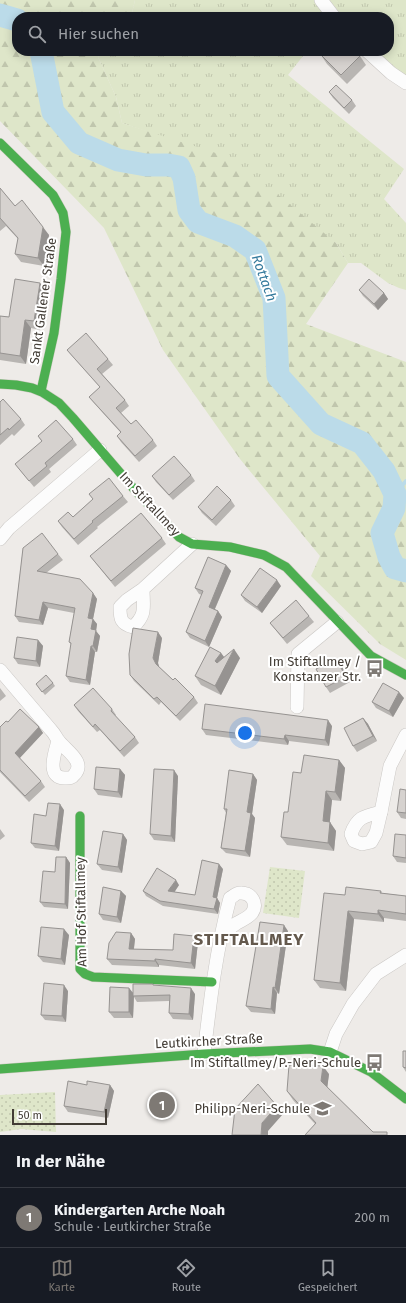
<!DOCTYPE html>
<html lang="de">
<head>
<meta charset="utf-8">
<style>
  body { margin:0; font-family:"Fira Sans",sans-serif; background:#20242c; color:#f1f3f6 }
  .scale { position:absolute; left:12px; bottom:10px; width:95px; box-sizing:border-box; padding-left:4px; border:2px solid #423c35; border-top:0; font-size:11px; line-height:14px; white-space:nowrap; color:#423c35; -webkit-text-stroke:3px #fff; paint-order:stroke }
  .you { position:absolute; left:245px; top:733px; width:14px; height:14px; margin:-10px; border:3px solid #fff; border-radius:50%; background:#1a73e8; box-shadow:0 0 0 6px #1a73e833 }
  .badge { display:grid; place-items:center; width:26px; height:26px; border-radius:50%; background:#7e7974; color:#fff; font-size:13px; font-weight:700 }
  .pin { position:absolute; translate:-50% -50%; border:2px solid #fff; box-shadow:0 1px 4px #0006 }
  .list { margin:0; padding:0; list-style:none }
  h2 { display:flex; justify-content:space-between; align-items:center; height:52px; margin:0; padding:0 16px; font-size:17px }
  h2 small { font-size:13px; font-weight:400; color:#9ea1a6 }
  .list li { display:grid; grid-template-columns:26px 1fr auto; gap:12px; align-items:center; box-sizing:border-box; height:60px; padding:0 16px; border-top:1px solid #363941 }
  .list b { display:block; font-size:15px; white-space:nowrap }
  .list p { margin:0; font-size:13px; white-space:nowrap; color:#9ea1a6 }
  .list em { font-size:13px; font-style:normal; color:#9ea1a6 }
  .icon { flex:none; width:22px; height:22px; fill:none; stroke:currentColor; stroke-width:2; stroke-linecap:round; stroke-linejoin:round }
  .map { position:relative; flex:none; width:406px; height:1135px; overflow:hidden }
  .search { position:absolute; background:#171b24; box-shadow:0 2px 10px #0003; left:12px; right:12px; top:12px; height:44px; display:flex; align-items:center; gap:10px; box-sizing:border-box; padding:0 14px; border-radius:16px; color:#9ea1a6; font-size:15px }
  .sheet { height:112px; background:#171b24 }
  nav { display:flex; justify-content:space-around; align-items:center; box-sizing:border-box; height:56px; border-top:1px solid #363941; background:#171b24; font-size:11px; color:#9ea1a6 }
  nav a { display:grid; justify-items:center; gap:2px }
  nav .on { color:#7e7974 }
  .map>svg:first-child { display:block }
  .grass { fill:url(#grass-tufts) }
  .forest { fill:url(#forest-firs) }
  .park { fill:url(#park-dots) }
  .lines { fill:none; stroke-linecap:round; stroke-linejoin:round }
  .stream { stroke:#bbdbe9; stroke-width:4 }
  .river { stroke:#bbdbe9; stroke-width:23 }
  .street-casing { stroke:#cac7c4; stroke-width:14 }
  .fast-casing { stroke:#cfcac2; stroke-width:10 }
  .street { stroke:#fcfcfc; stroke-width:13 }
  .fast { stroke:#4caf50; stroke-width:9 }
  .wall { fill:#b8b5b2 }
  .shaded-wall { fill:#969391 }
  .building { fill:#d6d2cf; stroke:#969391 }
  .labels { text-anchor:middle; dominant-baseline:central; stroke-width:4; stroke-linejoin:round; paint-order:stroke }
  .street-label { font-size:13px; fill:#423c35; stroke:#fff }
  .poi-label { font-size:13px; fill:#423c35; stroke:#fff; text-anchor:end }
  .water-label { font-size:14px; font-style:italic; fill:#367b9d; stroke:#fff }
  .district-label { font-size:17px; font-weight:bold; letter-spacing:1px; fill:#64594d; stroke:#fff }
</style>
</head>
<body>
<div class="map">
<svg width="406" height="1135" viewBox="0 0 406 1135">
  <defs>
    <pattern id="grass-tufts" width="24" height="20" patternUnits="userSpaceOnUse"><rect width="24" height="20" fill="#dee6c9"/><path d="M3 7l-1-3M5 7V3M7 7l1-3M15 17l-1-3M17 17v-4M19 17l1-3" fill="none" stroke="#c0c6ad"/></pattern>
    <pattern id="forest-firs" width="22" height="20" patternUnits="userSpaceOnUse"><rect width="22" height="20" fill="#dee6c9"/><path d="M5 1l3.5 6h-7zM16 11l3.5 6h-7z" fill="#c0c6ad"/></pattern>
    <pattern id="park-dots" width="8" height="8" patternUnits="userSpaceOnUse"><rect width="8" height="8" fill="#dee6c9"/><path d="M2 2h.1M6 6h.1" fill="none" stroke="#c0c6ad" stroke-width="1.8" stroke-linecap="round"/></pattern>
  </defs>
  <rect width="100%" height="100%" fill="#eeebe8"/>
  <!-- grass -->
  <g class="grass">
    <path d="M135,0H318L330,17H129L132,13Z"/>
    <path d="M329,0H406V79L372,51H389V17H343Z"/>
    <path d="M102,51H307L288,75L404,169L384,199L406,223V290L399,288L388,283L361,263H348L336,243L166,138L122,123L116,97L98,57Z"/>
  </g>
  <!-- forest -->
  <path class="forest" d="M0,0H135L132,13L129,17H17V51H102L98,57L116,97L122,123L219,154L281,197L336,243L348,263L306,324L406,362V660L380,644L311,576L320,556L240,459L163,350L104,228L0,121Z"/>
  <!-- park -->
  <g class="park">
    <path d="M270,867L305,871L299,918L263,913Z"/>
    <path d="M55,1092L56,1132L21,1129L0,1132V1095Z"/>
  </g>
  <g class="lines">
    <!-- stream -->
    <path class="stream" d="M395,494L406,481"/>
    <!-- river -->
    <g class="river">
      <path d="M0,15L17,20"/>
      <path d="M41,51L53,112L79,143L118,160L146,165H168L179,167L184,178L189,210L198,222L235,236L255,250L274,298L278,376L321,424L362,443L384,471L395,494L394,508L382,533L389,557L395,568L406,571"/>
    </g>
    <defs>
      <g id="street">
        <path d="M321,0L334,17"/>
        <path d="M367,51L391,73L406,83"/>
        <path d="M0,539L9,528L100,450"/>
        <path d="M143,589C143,607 147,614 133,627C121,624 120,619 120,607L127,600L143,589L192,544"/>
        <path d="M0,670L51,730C54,733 56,737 58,740C65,750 87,762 74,775C72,778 70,778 66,778C45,779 55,752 58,741"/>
        <path d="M297,707L298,654L337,622"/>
        <path d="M381,812L376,833L371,842L362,844L354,841L351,834C357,817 364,816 381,812Z"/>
        <path d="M381,812L390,766L406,735"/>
        <path d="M330,1052L336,1034L353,1004L376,974L406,955"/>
        <path d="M204,1054C210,1002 216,950 230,898C234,896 237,892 241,893C252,893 258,904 252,913C248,918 242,920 237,923C231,927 226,931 221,935"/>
      </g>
      <g id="fast">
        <path d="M0,143L53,195L63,213L66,232L61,279L54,333L41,391"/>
        <path d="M0,384L16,385L32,388L42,392L59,403L73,418L134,489L179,537L192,544L230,547L264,555L286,567L371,656L406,675"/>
        <path d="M80,816V969L85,974L93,977L212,982"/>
        <path d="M0,1069L204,1054L310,1049L330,1052L371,1072L406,1099"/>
      </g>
    </defs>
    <!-- street casing -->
    <use href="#street" class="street-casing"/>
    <!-- fast casing -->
    <use href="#fast" class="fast-casing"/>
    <!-- street -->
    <use href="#street" class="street"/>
    <!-- fast -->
    <use href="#fast" class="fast"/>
  </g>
  <!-- wall -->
  <g class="wall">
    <path d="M321,55L360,56L366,65L347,84L327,64Z"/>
    <path d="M329,92L352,100L356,106L349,114L333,98Z"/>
    <path d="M0,188L15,206L49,235L44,266L21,262L15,254L18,239L6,226L0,231Z"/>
    <path d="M359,290L384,293L388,299L378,310L363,296Z"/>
    <path d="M46,291L40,330L31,328L26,364L0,360V316L9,317Z"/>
    <path d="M67,350L108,359L113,365L102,374L125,400L129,406L121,413L131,424L153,440L157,446L139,462L121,442L117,436L121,433L94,403L89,397L100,387L72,356Z"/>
    <path d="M0,402L21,419L25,425L14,436L12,434L0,445Z"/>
    <path d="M38,436L73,439L77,445L49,469L51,472L34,487L15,464L42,442Z"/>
    <path d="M191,475L195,481L173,500L156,482L152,476Z"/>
    <path d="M89,494L123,496L128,502L97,527L98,528L78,545L62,527L58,521L73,517L93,499Z"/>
    <path d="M231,500L235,506L216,526L202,513L198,507Z"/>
    <path d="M162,538L166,544L115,587L90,556Z"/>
    <path d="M23,548L58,554L63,560L46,573L93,593L97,599L93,619L97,624L96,631L100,636L97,652H95L90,685L70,682L66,676L71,644L69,642L74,613L48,608L43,625L19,622L15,616Z"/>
    <path d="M226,565L231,571L215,609L218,611L222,617L209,647L190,638L186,632L202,595L199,594L195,588Z"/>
    <path d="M281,586L262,613L245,601L241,595Z"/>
    <path d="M309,616L314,622L287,644L270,623Z"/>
    <path d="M162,638L158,663L159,667L173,680L194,697L198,703L180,721L161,702L159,705L134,681L130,675Z"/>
    <path d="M38,640L43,646L40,667L18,664L14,658Z"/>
    <path d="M221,653L224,657L240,658L221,695L201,685L195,676Z"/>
    <path d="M336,659L341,664L350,682L330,693L326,687Z"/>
    <path d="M53,683L55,686L45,695L36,684Z"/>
    <path d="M0,688L6,696L0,701Z"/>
    <path d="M404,698L393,717L376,708L372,702Z"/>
    <path d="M74,705L112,709L116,715L115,716L135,737L139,743L124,757L100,730L97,732L78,711Z"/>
    <path d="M363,718L368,724L377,741L357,752L353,746Z"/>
    <path d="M8,722L39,727L43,733L19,758L41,781L45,787L29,802L0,772V727Z"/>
    <path d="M332,726L329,746L289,741L288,745L206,735L202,729Z"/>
    <path d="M339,760L345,768L341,801L332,800L329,822L336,831L334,851L287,845L281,837L288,812L301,773Z"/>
    <path d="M120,769L125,775L122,798L98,795L94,789Z"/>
    <path d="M253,774L257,780L252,814L255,818L250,857L226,853L221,848L226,813L224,809Z"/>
    <path d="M178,776L175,842L154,840L150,834Z"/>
    <path d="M406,790V819L401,818L397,812Z"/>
    <path d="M64,810L59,851L35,848L31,843L46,816Z"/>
    <path d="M0,829L5,836L0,840Z"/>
    <path d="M123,834L127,840L122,873L102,870L97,864Z"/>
    <path d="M406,835V863L397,862L393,856Z"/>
    <path d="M66,857L70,863L68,909L44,907L40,902Z"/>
    <path d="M223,869L217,898L220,903L218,914L163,906L146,896L143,891L179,885L174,892L195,895Z"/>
    <path d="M121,891L126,896L121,923L103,920L99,914Z"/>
    <path d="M381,891L382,893L406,896V921L384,918V922L354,919L346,991L320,988L314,980L345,895Z"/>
    <path d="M288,931L279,994L277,993L275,1014L251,1012L246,1006Z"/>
    <path d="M131,933L135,939L134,949L173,950L194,936L198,942L195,969L159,965V967L112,965L107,959Z"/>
    <path d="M69,935L65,965L43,962L38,956Z"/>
    <path d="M154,985L195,994L193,1020L173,1019L169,1013V1001L137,1002L134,997L133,1018H114L109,1012L133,992Z"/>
    <path d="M68,991L66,1022L45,1020L41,1015Z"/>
    <path d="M406,1051V1072L403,1067Z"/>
    <path d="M329,1074L327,1087L373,1132L315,1124L293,1100L287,1091Z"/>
    <path d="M87,1085H110L114,1091L108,1118L68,1112L64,1106Z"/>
  </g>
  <!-- shaded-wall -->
  <g class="shaded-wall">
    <path d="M43,227L49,235L44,266L38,258Z"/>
    <path d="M40,283L46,291L40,330L34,321Z"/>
    <path d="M384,293L388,299L378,310L374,304Z"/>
    <path d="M25,320L31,328L26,364L20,356Z"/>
    <path d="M226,565L231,571L213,613L209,607Z"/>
    <path d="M277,580L281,586L262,613L257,607Z"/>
    <path d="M93,593L97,599L93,619L97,624L96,631L100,636L97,652L93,646L91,629L88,618Z"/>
    <path d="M43,602L48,608L43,625L39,620Z"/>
    <path d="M218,611L222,617L209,647L205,641Z"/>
    <path d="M158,632L162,638L158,663L160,670L156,664L153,658Z"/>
    <path d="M38,640L43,646L40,667L36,661Z"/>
    <path d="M91,646L95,652L90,685L86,680Z"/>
    <path d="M234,649L240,658L221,695L215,686Z"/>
    <path d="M221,653L227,661L221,669L215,661Z"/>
    <path d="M336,659L341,664L350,682L346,677Z"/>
    <path d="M399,692L404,698L393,717L389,711Z"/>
    <path d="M363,718L368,724L377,741L373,736Z"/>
    <path d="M328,720L332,726L329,746L325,740Z"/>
    <path d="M39,727L43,733L19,759L15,753Z"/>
    <path d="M285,735L289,741L288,745L284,739Z"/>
    <path d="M339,760L345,768L341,801L335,792Z"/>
    <path d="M120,769L125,775L122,798L118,792Z"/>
    <path d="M174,770L178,776L175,842L171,836Z"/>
    <path d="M253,774L257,780L252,814L255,818L250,857L245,851L247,812Z"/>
    <path d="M326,791L332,800L329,830L323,821Z"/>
    <path d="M60,804L64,810L59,851L55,846Z"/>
    <path d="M330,822L336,831L334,851L328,843Z"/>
    <path d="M123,834L127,840L122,873L118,867Z"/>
    <path d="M66,857L70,863L68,909L65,904Z"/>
    <path d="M219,864L223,869L217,898L220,903L218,914L214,909L213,897Z"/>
    <path d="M176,880L179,885L172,896L168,891Z"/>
    <path d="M121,891L126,896L121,923L117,917Z"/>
    <path d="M378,910L384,918V922L378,914Z"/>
    <path d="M348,911L354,919L346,991L340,983Z"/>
    <path d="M284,925L288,931L279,994L275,988Z"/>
    <path d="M64,929L69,935L65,965L61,959Z"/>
    <path d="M131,933L135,939L133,955L129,949Z"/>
    <path d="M194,936L198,942L195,969L191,963Z"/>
    <path d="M155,959L159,965V967L155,961Z"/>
    <path d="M64,985L68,991L66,1022L62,1016Z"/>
    <path d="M273,987L277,993L275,1014L271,1009Z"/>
    <path d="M129,988L134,994L133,1018L129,1012Z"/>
    <path d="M191,988L195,994L193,1020L189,1014Z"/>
    <path d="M323,1066L329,1074L327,1090L321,1081Z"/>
    <path d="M110,1085L114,1091L108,1118L104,1112Z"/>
    <path d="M277,1106L283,1114L268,1131V1135H261L262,1123Z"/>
  </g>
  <!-- building -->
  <g class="building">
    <path d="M325,51H354L360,56L341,75L321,55Z"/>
    <path d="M336,85L352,100L344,108L329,92Z"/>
    <path d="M0,188L15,206L22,200L43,227L38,258L15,254L18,238L0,218Z"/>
    <path d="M15,279L40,283L34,321L25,320L20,356L0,353V316L9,317Z"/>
    <path d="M369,279L384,293L374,304L359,290Z"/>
    <path d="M86,333L108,359L97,369L125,400L116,408L131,424L136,420L153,440L135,456L117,436L121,432L89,397L100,387L67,350Z"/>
    <path d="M3,399L21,419L9,430L8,428L0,435V402Z"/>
    <path d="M56,420L73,439L45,463L47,466L29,481L15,464L42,441L38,436Z"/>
    <path d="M174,456L191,475L169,495L152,476Z"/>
    <path d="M109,478L123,496L92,521L93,522L74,539L58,521L68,512L73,517L93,499L89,494Z"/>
    <path d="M217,486L231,500L212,520L198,507Z"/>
    <path d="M141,513L162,538L111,581L90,556Z"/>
    <path d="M42,533L58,554L37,571L80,579L93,593L88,618L93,619L91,629L96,630L93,646H91L86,680L66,676L71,643L69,642L75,608L43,602L39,620L15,616L23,548Z"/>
    <path d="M208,557L226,565L209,607L218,611L205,641L186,632L203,591L195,588Z"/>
    <path d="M260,568L277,580L257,607L241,595Z"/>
    <path d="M296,600L309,616L283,638L270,623Z"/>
    <path d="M133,628L158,632L153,658L156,664L173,680L175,678L194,697L176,716L157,697L154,699L130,675L129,654Z"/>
    <path d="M17,637L38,640L36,661L14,658Z"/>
    <path d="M210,647L221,653L215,661L217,663L234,649L215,686L195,676Z"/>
    <path d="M336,659L346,677L326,687L316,669Z"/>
    <path d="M46,675L53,683L42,692L36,684Z"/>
    <path d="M383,683L399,692L389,711L372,702Z"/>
    <path d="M93,688L112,709L111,711L135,737L120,751L95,724L93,727L74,705Z"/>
    <path d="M205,704L328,720L325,740L285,735L284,739L202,729Z"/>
    <path d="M20,709L39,727L15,753L41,781L25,796L0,770V727L6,721L8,722Z"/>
    <path d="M363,718L373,736L353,746L344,728Z"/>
    <path d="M304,755L339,760L335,792L326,791L323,821L330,822L328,843L281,837L284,812H288L293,772L301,773Z"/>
    <path d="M96,767L120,769L118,792L94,789Z"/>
    <path d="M154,769L174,770L171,836L150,834Z"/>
    <path d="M229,770L253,774L247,812L251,813L245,851L221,848L227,809H224Z"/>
    <path d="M400,789L406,790V813L397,812Z"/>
    <path d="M48,803L60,804L55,846L31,843L34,814L46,816Z"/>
    <path d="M103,831L123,834L118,867L97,864Z"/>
    <path d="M395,834L406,835V858L393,856Z"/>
    <path d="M56,857H66L65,904L40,902L43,871L55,872Z"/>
    <path d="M202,860L219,864L213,897L217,898L214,909L160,901L143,891L157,868L176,880L168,891L195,895Z"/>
    <path d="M103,887L121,891L117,917L99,914Z"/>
    <path d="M346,887L381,891L380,893L406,896V914L378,910V914L348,911L340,983L314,980L324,893L345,895Z"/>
    <path d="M260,922L284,925L275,988L273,987L271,1009L246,1006Z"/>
    <path d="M41,927L64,929L61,959L38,956Z"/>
    <path d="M116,932L131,933L129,949L173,950L174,934L194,936L191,963L155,959V961L107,959L109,943Z"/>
    <path d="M44,983L64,985L62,1016L41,1015Z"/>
    <path d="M133,984H153V985L191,988L189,1014L169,1013L170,995L133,996Z"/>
    <path d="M110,987L129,988V1012H109Z"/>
    <path d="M403,1051H406V1068L403,1067Z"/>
    <path d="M289,1065L323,1066L321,1081L373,1132H387V1135H305L316,1123L287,1091Z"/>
    <path d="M68,1081L87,1085V1081L110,1085L104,1112L64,1106Z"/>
    <path d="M258,1084L277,1106L262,1123L261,1135H232L235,1109Z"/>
  </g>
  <!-- icons -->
  <defs>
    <symbol id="bus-bare" viewBox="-9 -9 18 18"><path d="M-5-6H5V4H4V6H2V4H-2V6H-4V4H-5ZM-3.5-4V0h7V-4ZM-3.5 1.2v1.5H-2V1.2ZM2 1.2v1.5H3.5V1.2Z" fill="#7e7974" stroke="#fff" stroke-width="2.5" paint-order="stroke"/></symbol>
    <symbol id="school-bare" viewBox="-9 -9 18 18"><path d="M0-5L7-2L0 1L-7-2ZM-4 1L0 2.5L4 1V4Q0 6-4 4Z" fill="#7e7974" stroke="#fff" stroke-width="2.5" paint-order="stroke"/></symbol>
  </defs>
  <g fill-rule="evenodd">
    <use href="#bus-bare" x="362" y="656" width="25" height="25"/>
    <use href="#bus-bare" x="362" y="1050" width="25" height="25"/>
    <use href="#school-bare" x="310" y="1096" width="25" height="25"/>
  </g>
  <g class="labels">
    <!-- street labels -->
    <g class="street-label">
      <text transform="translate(43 301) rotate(-82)">Sankt Gallener Straße</text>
      <text transform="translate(150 504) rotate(47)">Im Stiftallmey</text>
      <text transform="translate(81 912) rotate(-91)">Am Hof Stiftallmey</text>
      <text transform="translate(209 1041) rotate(-3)">Leutkircher Straße</text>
    </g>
    <!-- poi labels -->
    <g class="poi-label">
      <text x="361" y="661">Im Stiftallmey /<tspan x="361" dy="15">Konstanzer Str.</tspan></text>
      <text x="361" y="1062">Im Stiftallmey/P.-Neri-Schule</text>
      <text x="310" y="1108">Philipp-Neri-Schule</text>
    </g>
    <!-- water labels -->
    <g class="water-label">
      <text transform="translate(264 278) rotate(70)">Rottach</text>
    </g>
    <!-- district labels -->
    <g class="district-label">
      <text x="249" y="939">STIFTALLMEY</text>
    </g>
  </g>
</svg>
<div class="scale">50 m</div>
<div class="you"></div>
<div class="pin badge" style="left:162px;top:1105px">1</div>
<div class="search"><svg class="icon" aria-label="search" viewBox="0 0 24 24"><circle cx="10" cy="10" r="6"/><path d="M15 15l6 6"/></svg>Hier suchen</div>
</div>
<section class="sheet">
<h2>In der Nähe<small></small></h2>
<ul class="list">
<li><span class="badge">1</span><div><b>Kindergarten Arche Noah</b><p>Schule · Leutkircher Straße</p></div><em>200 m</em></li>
</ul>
</section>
<nav>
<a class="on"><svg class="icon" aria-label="map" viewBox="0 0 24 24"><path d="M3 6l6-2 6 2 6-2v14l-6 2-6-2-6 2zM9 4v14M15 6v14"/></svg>Karte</a>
<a><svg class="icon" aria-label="directions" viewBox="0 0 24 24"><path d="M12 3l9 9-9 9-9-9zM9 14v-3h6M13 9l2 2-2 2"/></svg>Route</a>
<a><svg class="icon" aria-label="saved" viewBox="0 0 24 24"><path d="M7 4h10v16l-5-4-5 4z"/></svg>Gespeichert</a>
</nav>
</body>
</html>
